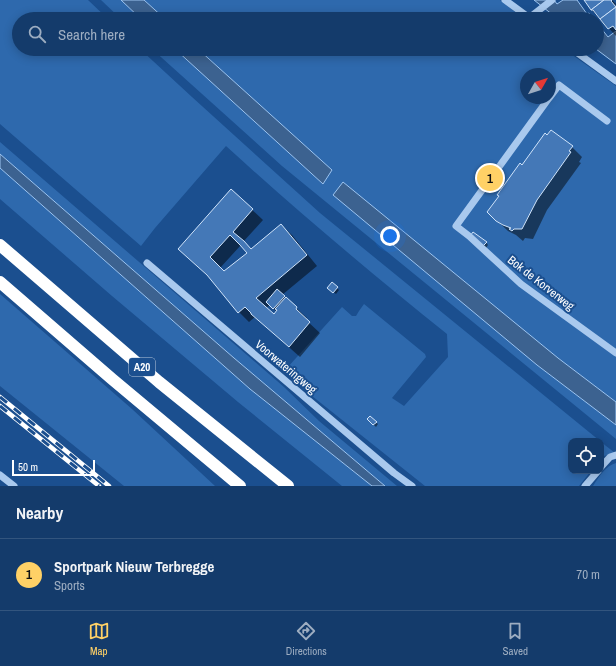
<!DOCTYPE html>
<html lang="en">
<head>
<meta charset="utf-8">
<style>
  body { margin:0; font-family:"Archivo Narrow",sans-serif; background:#214673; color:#f1f3f6 }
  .controls { position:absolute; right:12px; bottom:12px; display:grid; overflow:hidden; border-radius:8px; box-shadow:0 2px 10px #0003 }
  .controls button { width:36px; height:36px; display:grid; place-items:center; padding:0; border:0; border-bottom:1px solid #33557e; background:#143b6b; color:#f1f3f6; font:20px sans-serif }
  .compass { position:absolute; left:520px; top:68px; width:36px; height:36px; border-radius:50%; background:#143b6b; box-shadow:0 2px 10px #0003; rotate:51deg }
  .scale { position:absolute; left:12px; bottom:10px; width:83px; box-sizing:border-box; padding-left:4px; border:2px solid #fff; border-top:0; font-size:11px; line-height:14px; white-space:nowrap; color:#fff; -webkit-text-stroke:3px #1b4f8f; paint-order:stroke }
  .you { position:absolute; left:390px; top:236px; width:14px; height:14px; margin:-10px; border:3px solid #fff; border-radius:50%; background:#1a73e8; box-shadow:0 0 0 6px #1a73e833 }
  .badge { display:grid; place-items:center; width:26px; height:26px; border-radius:50%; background:#ffd166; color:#111; font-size:13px; font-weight:700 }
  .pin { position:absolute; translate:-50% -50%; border:2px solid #fff; box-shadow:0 1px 4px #0006 }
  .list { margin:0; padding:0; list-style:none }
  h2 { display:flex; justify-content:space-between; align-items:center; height:52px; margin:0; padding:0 16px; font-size:17px }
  h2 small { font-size:13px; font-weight:400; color:#9dadc1 }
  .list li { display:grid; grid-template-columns:26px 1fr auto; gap:12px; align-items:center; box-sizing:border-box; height:72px; padding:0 16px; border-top:1px solid #33557e }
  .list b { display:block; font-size:15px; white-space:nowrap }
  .list p { margin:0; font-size:13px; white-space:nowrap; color:#9dadc1 }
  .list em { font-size:13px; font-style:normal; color:#9dadc1 }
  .icon { flex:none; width:22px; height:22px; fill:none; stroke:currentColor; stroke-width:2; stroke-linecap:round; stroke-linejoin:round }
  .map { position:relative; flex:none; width:616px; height:486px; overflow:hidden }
  .search { position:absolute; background:#143b6b; box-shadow:0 2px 10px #0003; left:12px; right:12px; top:12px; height:44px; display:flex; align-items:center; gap:10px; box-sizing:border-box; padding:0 14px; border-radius:22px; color:#9dadc1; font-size:15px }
  .sheet { height:124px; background:#143b6b }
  nav { display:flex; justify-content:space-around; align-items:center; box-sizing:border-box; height:56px; border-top:1px solid #33557e; background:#143b6b; font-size:11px; color:#9dadc1 }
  nav a { display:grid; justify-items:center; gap:2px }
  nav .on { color:#ffd166 }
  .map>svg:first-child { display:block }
  .green { fill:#2e69ad; fill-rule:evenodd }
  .water { fill:#3c6290; stroke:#9cc4f0 }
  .shadow { fill:#0007; fill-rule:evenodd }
  .building { fill:#4478b7; stroke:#cfe3fa; fill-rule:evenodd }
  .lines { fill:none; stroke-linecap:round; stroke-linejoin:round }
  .minor { stroke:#a9c9ee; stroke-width:7 }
  .highway { stroke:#fff; stroke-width:12 }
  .rail-casing { stroke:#fff; stroke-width:4.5 }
  .rail { stroke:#1b4f8f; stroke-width:3; stroke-dasharray:9; stroke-linecap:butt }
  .labels { text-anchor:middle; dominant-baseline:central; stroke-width:4; stroke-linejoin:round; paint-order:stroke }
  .shield { fill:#1b4f8f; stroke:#bbcadd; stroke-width:1 }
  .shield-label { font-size:11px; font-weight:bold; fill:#fff }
  .street-label { font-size:12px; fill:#fff; stroke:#1b4f8f }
</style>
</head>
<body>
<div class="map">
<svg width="616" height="486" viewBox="0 0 616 486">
  <rect width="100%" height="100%" fill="#1b4f8f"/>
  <!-- green -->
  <g class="green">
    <path d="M0,0H88L108,19H19V49H140L192,97L320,213L600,441H571V471H591L579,486H425L302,388L287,368L342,307L352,316H356L359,311L364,304L425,354L426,357L392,398L404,406L448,357L447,334C371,273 297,211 226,146L155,228L141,246L0,124Z"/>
    <path d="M101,0H121L141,19H121Z"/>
    <path d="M144,0H500L524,19H165Z"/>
    <path d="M152,49H175L323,184L331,170L198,49H564L616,86V402L558,358L537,365L616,425V439L282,166ZM526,74H550V98H526Z"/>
    <path d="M0,142L284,387L319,421L397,486H385L234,358L0,154Z"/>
    <path d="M0,168L250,389L372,486H342L238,402L112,296L0,199Z"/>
    <path d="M0,294L132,409L215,486H124L0,386Z"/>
    <path d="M601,442L615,453L604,456L601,459Z"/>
    <path d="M616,463V486H593C599,477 605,466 616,463Z"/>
  </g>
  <!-- water -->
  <g class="water">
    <path d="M121,0H144L165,19H141Z"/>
    <path d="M534,0H554L557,4L563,0H577L587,14L589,13L594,19H558Z"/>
    <path d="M597,23L608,37L616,31V64L596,49H597Z"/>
    <path d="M175,49H198L332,170L323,184Z"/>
    <path d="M0,154L234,358L385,486H372L250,389L0,168Z"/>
    <path d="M343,182L558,358L616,402V425L537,365L333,195Z"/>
  </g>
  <!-- shadow -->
  <g class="shadow">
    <path d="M585,0H612L616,4L615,6L616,7V36L592,10Z"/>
    <path d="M572,147L582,157L579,162L581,163L547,210L533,239L525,238L523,241L516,235L508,231L488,212L522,166Z"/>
    <path d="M231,190L263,220L243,242L251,250L281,225L292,235L317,266L282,295L307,318L306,320L320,333L300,357L255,317L249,322L239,312L211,279L179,249ZM241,245L248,253L224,273L220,268ZM270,305L277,312L274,315L266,308Z"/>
    <path d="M473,238L486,242L488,245L486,248Z"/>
    <path d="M332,284L339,290L336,294L329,288Z"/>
    <path d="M370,417L378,424L376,427L368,419Z"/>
  </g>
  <!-- building -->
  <g class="building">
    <path d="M584,0H604L591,10Z"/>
    <path d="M604,0H612L611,1L616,7L600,19L593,10H591Z"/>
    <path d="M616,7V30L613,26L608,29L600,19Z"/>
    <path d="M551,130L573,146L569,151L571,152L537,200L522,229H514L512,231L509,229L511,228L503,225L496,221L487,212L499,196L497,195L520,163L522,165L545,133L547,135Z"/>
    <path d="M231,189L253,209L233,232L244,241L251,249L281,224L307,255L256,298L274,314L277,310L275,309L286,297L297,307L296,309L310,322L289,347L251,314V313L245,307L238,313L207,275L178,249ZM230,235L240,245L247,253L224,271L210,257Z"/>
    <path d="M473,232L487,242L483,246L470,236Z"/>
    <path d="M332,282L338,287L333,293L327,288Z"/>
    <path d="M277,289L285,296L273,309L266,302Z"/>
    <path d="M370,416L377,422L373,425L367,419Z"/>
  </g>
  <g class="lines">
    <!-- minor -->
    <g class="minor">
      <path d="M505,0L531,19"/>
      <path d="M529,18L552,0"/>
      <path d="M572,49L616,81"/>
      <path d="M550,97L559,85L607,121"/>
      <path d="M549,98L456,226L469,236L521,284L616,353"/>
      <path d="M147,263L394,473L412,486"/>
      <path d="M601,467L610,457L616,455"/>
      <path d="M0,475L14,486"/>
      <path d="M585,486L598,471"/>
    </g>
    <!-- highway -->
    <g class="highway">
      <path d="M0,245L159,382L288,486"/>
      <path d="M0,282L112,379L240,486"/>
    </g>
    <defs>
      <g id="rail">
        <path d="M0,397L109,486"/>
        <path d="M0,406L99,486"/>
      </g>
    </defs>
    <!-- rail casing -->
    <use href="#rail" class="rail-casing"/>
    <!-- rail -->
    <use href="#rail" class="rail"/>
  </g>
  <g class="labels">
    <!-- shield labels -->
    <rect class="shield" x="129" y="358" width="26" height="18" rx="3"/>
    <g class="shield-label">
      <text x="142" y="367">A20</text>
    </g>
    <!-- street labels -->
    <g class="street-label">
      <text transform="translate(541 283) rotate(38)">Bok de Korverweg</text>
      <text transform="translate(286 367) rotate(40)">Voorwateringweg</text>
    </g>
  </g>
</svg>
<div class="controls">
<button><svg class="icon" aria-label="locate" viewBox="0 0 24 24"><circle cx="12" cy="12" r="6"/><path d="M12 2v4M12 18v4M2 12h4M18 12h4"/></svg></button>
</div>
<svg class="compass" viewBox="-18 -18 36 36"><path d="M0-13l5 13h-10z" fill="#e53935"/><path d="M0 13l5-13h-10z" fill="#9dadc1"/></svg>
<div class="scale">50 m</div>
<div class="you"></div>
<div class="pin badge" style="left:490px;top:178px">1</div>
<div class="search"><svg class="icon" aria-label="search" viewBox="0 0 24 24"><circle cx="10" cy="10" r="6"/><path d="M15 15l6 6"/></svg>Search here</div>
</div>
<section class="sheet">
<h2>Nearby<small></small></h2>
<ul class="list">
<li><span class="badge">1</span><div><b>Sportpark Nieuw Terbregge</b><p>Sports</p></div><em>70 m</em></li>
</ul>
</section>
<nav>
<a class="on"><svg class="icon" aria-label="map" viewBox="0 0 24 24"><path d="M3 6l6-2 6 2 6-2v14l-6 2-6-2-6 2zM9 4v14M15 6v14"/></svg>Map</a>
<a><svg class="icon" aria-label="directions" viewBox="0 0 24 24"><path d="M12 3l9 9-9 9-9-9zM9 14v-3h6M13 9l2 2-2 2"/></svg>Directions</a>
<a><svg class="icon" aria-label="saved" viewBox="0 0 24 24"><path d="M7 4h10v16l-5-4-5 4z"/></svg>Saved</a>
</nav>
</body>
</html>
